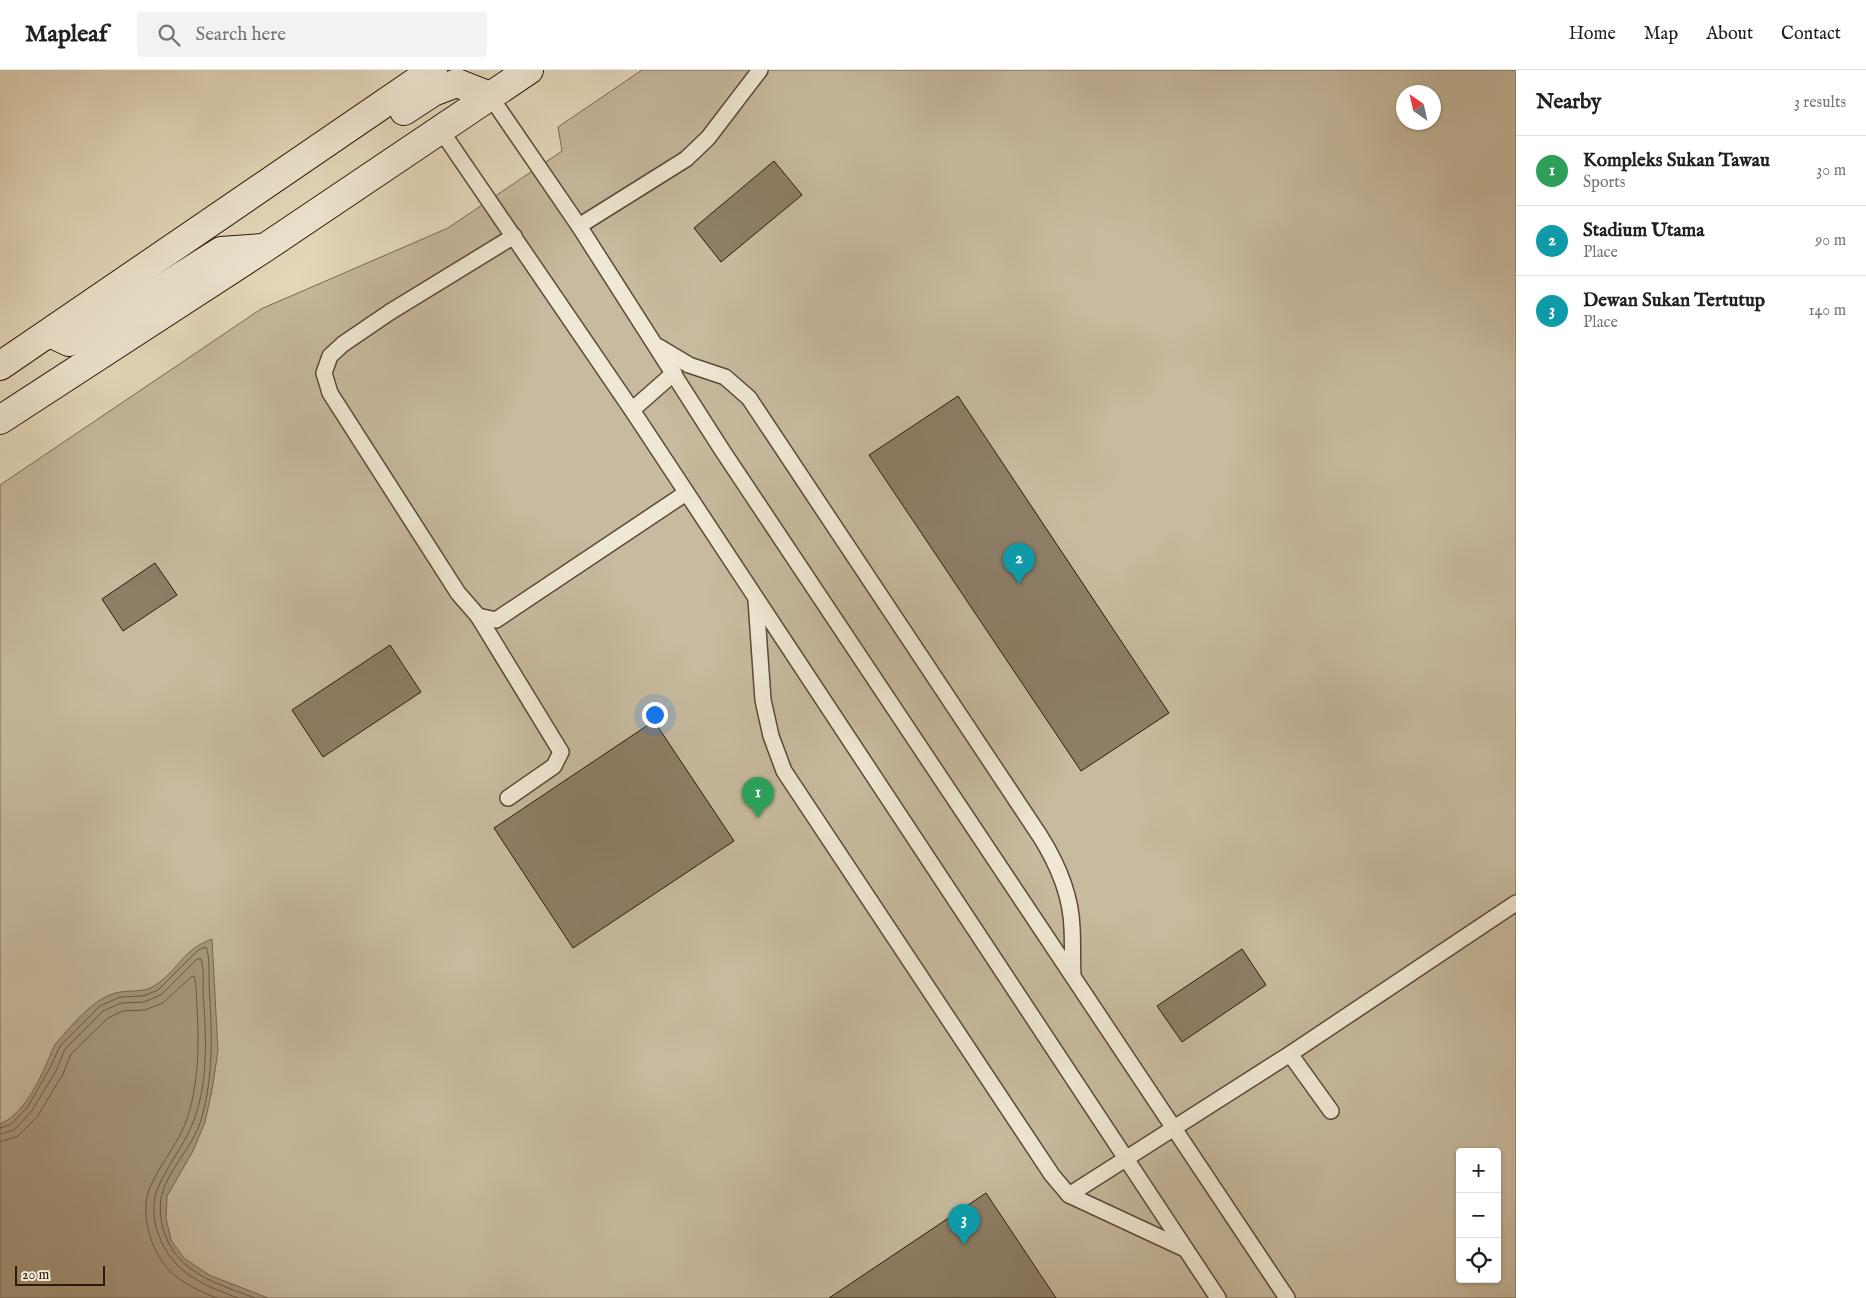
<!DOCTYPE html>
<html lang="en">
<head>
<meta charset="utf-8">
<style>
  body { margin:0; font-family:"IM FELL English",serif; background:#f2f2f2; color:#202124 }
  .controls { position:absolute; right:15px; bottom:15px; display:grid; overflow:hidden; border-radius:5px; box-shadow:0 1px 4px #0004 }
  .controls button { width:45px; height:45px; display:grid; place-items:center; padding:0; border:0; border-bottom:1px solid #e0e0e0; background:#fff; color:#202124; font:25px sans-serif }
  .compass { position:absolute; left:1396px; top:15px; width:45px; height:45px; border-radius:50%; background:#fff; box-shadow:0 1px 4px #0004; rotate:326deg }
  .scale { position:absolute; left:15px; bottom:12px; width:90px; box-sizing:border-box; padding-left:5px; border:2px solid #2d1a08; border-top:0; font-size:14px; line-height:18px; white-space:nowrap; color:#2d1a08; -webkit-text-stroke:4px #efe8d4; paint-order:stroke }
  .you { position:absolute; left:654px; top:644px; width:18px; height:18px; margin:-12px; border:4px solid #fff; border-radius:50%; background:#1a73e8; box-shadow:0 0 0 8px #1a73e833 }
  .badge { display:grid; place-items:center; width:32px; height:32px; border-radius:50%; background:#ea580c; color:#fff; font-size:16px; font-weight:700 }
  .pin { position:absolute; translate:-50% -41px; filter:drop-shadow(0 1px 2px #0008) }
  .pin::after { content:''; position:absolute; top:26px; width:18px; height:15px; background:inherit; clip-path:polygon(0 0,100% 0,50% 100%) }
  .list { margin:0; padding:0; list-style:none }
  h2 { display:flex; justify-content:space-between; align-items:center; height:65px; margin:0; padding:0 20px; font-size:21px }
  h2 small { font-size:16px; font-weight:400; color:#757577 }
  .list li { display:grid; grid-template-columns:32px 1fr auto; gap:15px; align-items:center; box-sizing:border-box; height:70px; padding:0 20px; border-top:1px solid #e0e0e0 }
  .list b { display:block; font-size:19px; white-space:nowrap }
  .list p { margin:0; font-size:16px; white-space:nowrap; color:#757577 }
  .list em { font-size:16px; font-style:normal; color:#757577 }
  .icon { flex:none; width:28px; height:28px; fill:none; stroke:currentColor; stroke-width:2; stroke-linecap:round; stroke-linejoin:round }
  .map { position:relative; flex:none; width:1516px; height:1228px; overflow:hidden }
  header { display:flex; align-items:center; gap:30px; box-sizing:border-box; height:70px; padding:0 25px; background:#fff; border-bottom:1px solid #e0e0e0 }
  header strong { font-size:24px }
  nav { display:flex; gap:28px; margin-inline-start:auto; font-size:18px }
  .search { width:350px; height:45px; background:#f2f2f2; display:flex; align-items:center; gap:12px; box-sizing:border-box; padding:0 18px; border-radius:5px; color:#757577; font-size:19px }
  main { display:flex }
  aside { flex:1; background:#fff }
  .map>svg:first-child { display:block }
  .green { fill:#c7ba9e; stroke:#7a6a53; fill-rule:evenodd }
  .water { fill:#a7997f; stroke:#76664f }
  .lines { fill:none; stroke-linecap:round; stroke-linejoin:round }
  .shore { stroke:#6a5a44; stroke-width:1 }
  .building { fill:#8d7e66; stroke:#2d1a08 }
  .lane-casing { stroke:#5b4a35; stroke-width:18 }
  .secondary-casing { stroke:#2d1a08; stroke-width:30 }
  .lane { stroke:#efe8d4; stroke-width:15 }
  .secondary { stroke:#efe8d4; stroke-width:28 }
</style>
</head>
<body>
<header>
<strong>Mapleaf</strong>
<div class="search"><svg class="icon" aria-label="search" viewBox="0 0 24 24"><circle cx="10" cy="10" r="6"/><path d="M15 15l6 6"/></svg>Search here</div>
<nav><a>Home</a><a>Map</a><a>About</a><a>Contact</a></nav>
</header>
<main>
<div class="map">
<svg width="1516" height="1228" viewBox="0 0 1516 1228">
  <rect width="100%" height="100%" fill="#e6dbbd"/>
  <filter id="stains"><feTurbulence type="fractalNoise" baseFrequency=".004" numOctaves="4"/><feColorMatrix values="0 0 0 0 .2 0 0 0 0 .09 0 0 0 0 .02 0 0 0 .5 -.17"/></filter>
  <radialGradient id="worn" r=".72"><stop offset=".6" stop-color="#630" stop-opacity="0"/><stop offset="1" stop-color="#630" stop-opacity=".3"/></radialGradient>
  <!-- green -->
  <path class="green" d="M642,0H1516V1228H0V415L261,239L448,158L562,81L558,57ZM1404,22H1434V52H1404ZM1460,1082H1497V1209H1460Z"/>
  <!-- water -->
  <path class="water" d="M212,869L218,981L212,1020L205,1052L193,1081L167,1126L166,1148L171,1170L184,1188L209,1205L268,1228H0V1054C22,1045 37,1015 46,995C50,987 52,977 58,971C74,953 95,926 120,922C133,920 145,923 157,914C180,898 182,880 212,869Z"/>
  <g class="lines">
    <!-- shore -->
    <g class="shore">
      <path d="M0,1058L10,1055L27,1038L50,998L60,976L100,936L120,927L143,926L158,920L198,880L206,877C210,888 209,903 209,915C212,961 214,1006 201,1050C193,1077 169,1098 162,1124C159,1134 160,1148 163,1158C175,1203 216,1213 255,1228"/>
      <path d="M0,1064L14,1060L31,1042L56,1001L65,979L103,941L121,933L144,932L161,925L197,889H201C204,898 203,912 203,922C206,965 209,1009 194,1050C185,1075 167,1095 157,1120C153,1130 153,1147 156,1157C169,1201 198,1213 238,1228"/>
      <path d="M0,1072L18,1066L37,1047L63,1004L71,984L108,948L123,941L145,940L163,933L191,907L194,906C197,915 196,927 197,937C199,973 199,1010 188,1046C180,1072 161,1092 150,1117C139,1143 151,1183 171,1202C184,1214 201,1222 217,1228"/>
    </g>
  </g>
  <!-- building -->
  <g class="building">
    <path d="M774,91L802,125L721,192L694,158Z"/>
    <path d="M958,326L1169,643L1081,701L869,385Z"/>
    <path d="M155,493L177,525L123,561L102,529Z"/>
    <path d="M390,575L421,622L323,687L292,640Z"/>
    <path d="M654,651L734,771L573,878L494,758Z"/>
    <path d="M1242,879L1266,915L1182,972L1157,936Z"/>
    <path d="M986,1123L1056,1228H829Z"/>
  </g>
  <g class="lines">
    <defs>
      <g id="lane">
        <path d="M490,26L579,156L722,380L1287,1228"/>
        <path d="M440,59L632,340L1218,1228"/>
        <path d="M579,156L686,89L708,68L760,0"/>
        <path d="M514,166L390,242L343,274L330,286L324,303L330,323L458,523L478,546L496,550L686,423"/>
        <path d="M659,277L689,295L725,307L749,328L1040,766C1057,793 1071,825 1072,858C1073,874 1072,889 1073,905"/>
        <path d="M632,340L674,303"/>
        <path d="M756,530L763,630L771,666L784,701L1052,1105L1069,1125L1185,1179"/>
        <path d="M478,546L561,682L554,696L508,728"/>
        <path d="M1290,984L1331,1041"/>
        <path d="M1069,1125L1290,984L1516,833"/>
      </g>
      <g id="secondary">
        <path d="M404,41L433,22L457,13L490,26"/>
        <path d="M50,263L69,272L97,260L221,181L262,178"/>
        <path d="M0,296L433,0"/>
        <path d="M0,350L266,177L529,0"/>
      </g>
    </defs>
    <!-- lane casing -->
    <use href="#lane" class="lane-casing"/>
    <!-- secondary casing -->
    <use href="#secondary" class="secondary-casing"/>
    <!-- lane -->
    <use href="#lane" class="lane"/>
    <!-- secondary -->
    <use href="#secondary" class="secondary"/>
  </g>
  <rect width="100%" height="100%" filter="url(#stains)"/>
  <rect width="100%" height="100%" fill="url(#worn)"/>
</svg>
<div class="controls">
<button>+</button>
<button>−</button>
<button><svg class="icon" aria-label="locate" viewBox="0 0 24 24"><circle cx="12" cy="12" r="6"/><path d="M12 2v4M12 18v4M2 12h4M18 12h4"/></svg></button>
</div>
<svg class="compass" viewBox="-18 -18 36 36"><path d="M0-13l5 13h-10z" fill="#e53935"/><path d="M0 13l5-13h-10z" fill="#757577"/></svg>
<div class="scale">20 m</div>
<div class="you"></div>
<div class="pin badge" style="left:758px;top:748px;background:#2e9e5b">1</div>
<div class="pin badge" style="left:1019px;top:514px;background:#0f9aa8">2</div>
<div class="pin badge" style="left:964px;top:1175px;background:#0f9aa8">3</div>
</div>
<aside>
<h2>Nearby<small>3 results</small></h2>
<ul class="list">
<li><span class="badge" style="background:#2e9e5b">1</span><div><b>Kompleks Sukan Tawau</b><p>Sports</p></div><em>30 m</em></li>
<li><span class="badge" style="background:#0f9aa8">2</span><div><b>Stadium Utama</b><p>Place</p></div><em>90 m</em></li>
<li><span class="badge" style="background:#0f9aa8">3</span><div><b>Dewan Sukan Tertutup</b><p>Place</p></div><em>140 m</em></li>
</ul>
</aside>
</main>
</body>
</html>
